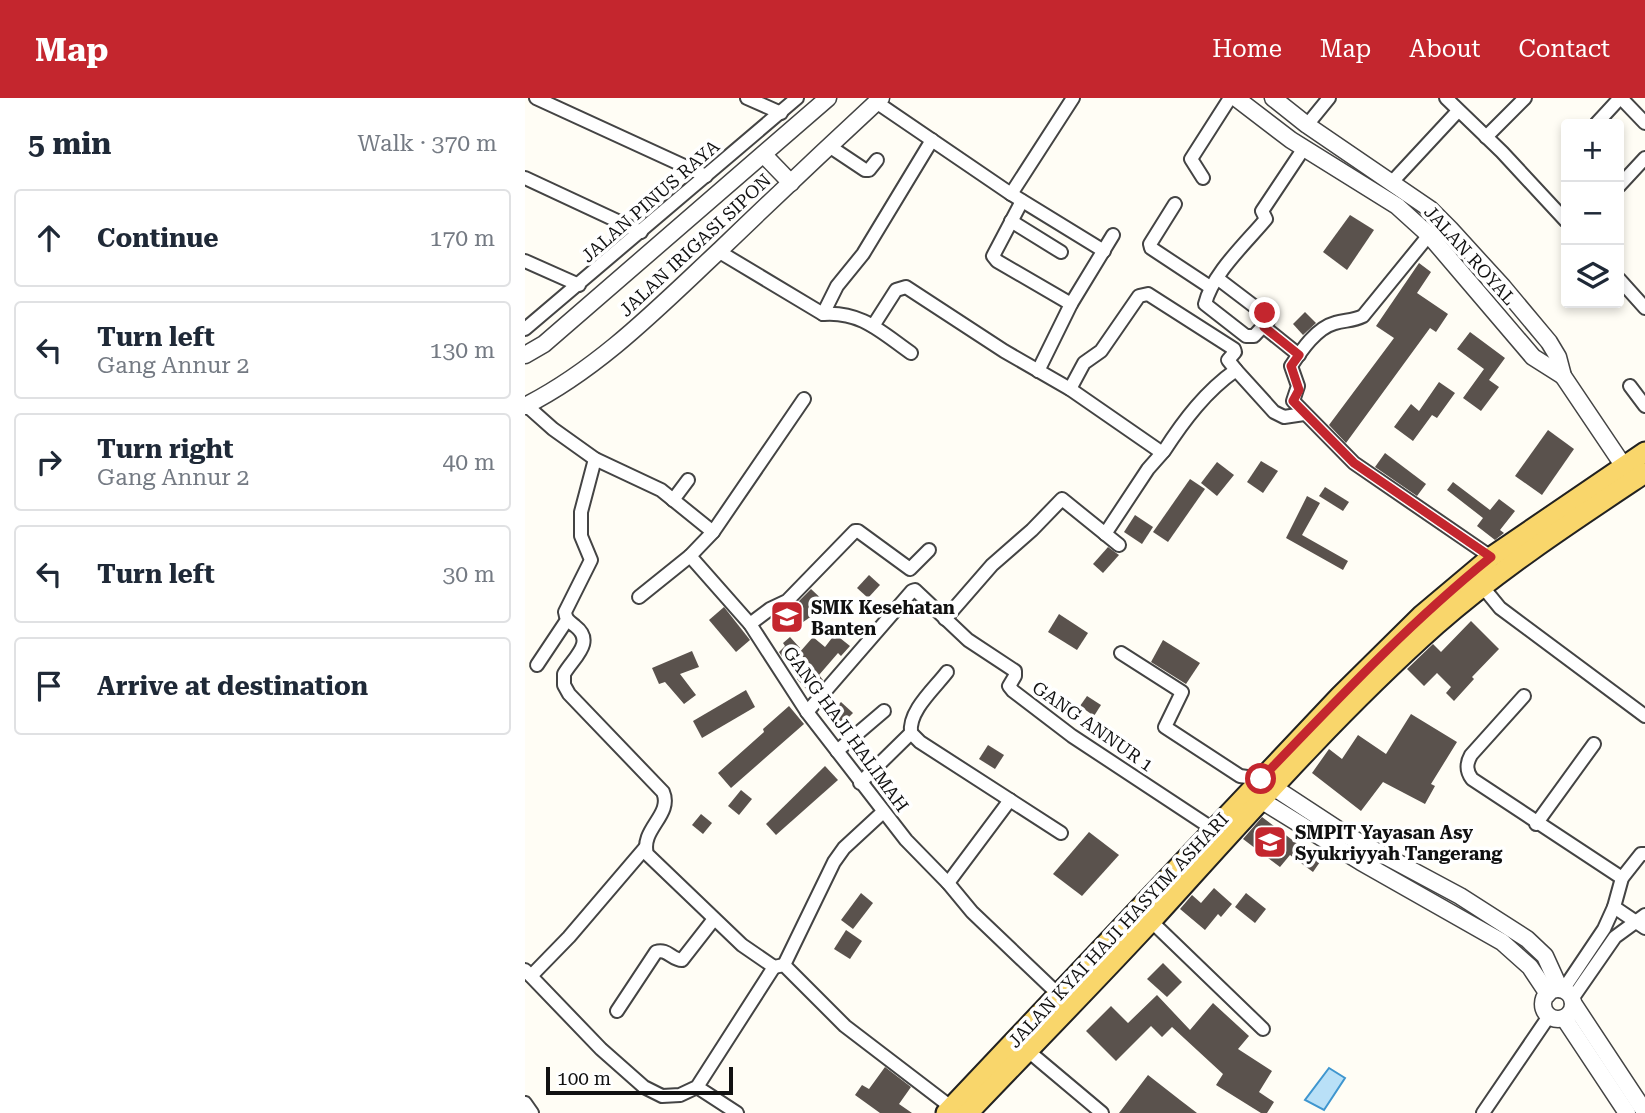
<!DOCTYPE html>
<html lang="en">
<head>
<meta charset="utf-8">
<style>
  body { margin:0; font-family:"Roboto Serif",serif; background:#f2f2f3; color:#1f2937 }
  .controls { position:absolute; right:21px; top:21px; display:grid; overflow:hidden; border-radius:7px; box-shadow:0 4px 10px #0003 }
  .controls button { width:63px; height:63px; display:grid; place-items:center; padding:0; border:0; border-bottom:2px solid #e0e1e3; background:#fff; color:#1f2937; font:35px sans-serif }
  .scale { position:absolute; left:21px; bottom:18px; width:187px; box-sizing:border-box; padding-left:7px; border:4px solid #111; border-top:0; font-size:19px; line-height:24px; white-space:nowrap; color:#111; -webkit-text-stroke:5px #fff; paint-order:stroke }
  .stop { position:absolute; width:21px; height:21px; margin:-16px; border:5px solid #c4262e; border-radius:50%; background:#fff }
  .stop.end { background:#c4262e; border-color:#fff; box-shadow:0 2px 7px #0008 }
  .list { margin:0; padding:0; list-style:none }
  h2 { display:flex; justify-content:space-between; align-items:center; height:91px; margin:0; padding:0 28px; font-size:30px }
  h2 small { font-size:23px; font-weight:400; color:#747a83 }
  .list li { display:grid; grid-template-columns:46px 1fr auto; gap:21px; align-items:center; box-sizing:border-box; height:98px; margin:0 14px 14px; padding:0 14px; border:2px solid #e0e1e3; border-radius:7px }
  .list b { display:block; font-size:26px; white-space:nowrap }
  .list p { margin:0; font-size:23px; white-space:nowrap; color:#747a83 }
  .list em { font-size:23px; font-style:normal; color:#747a83 }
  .icon { flex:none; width:38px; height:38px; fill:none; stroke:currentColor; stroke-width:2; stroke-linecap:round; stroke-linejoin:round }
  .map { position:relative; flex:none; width:1120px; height:1015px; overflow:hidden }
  header { display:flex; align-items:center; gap:42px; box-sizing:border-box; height:98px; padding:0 35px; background:#c4262e; color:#fff }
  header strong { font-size:33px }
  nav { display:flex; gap:38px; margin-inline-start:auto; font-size:24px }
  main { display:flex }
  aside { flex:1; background:#fff }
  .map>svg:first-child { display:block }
  .water { fill:#b9e0f7; stroke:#3f96cf; stroke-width:2 }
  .building { fill:#5a524d }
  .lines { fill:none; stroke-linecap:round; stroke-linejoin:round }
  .minor-casing { stroke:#444; stroke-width:16 }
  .tertiary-casing { stroke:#444; stroke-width:19 }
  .primary-casing { stroke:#222; stroke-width:23 }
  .minor { stroke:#fff; stroke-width:12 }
  .tertiary { stroke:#fff; stroke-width:16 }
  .primary { stroke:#f9d66b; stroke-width:19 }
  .route { stroke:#c4262e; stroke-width:9 }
  .labels { text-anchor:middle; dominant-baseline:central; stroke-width:7; stroke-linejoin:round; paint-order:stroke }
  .street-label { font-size:18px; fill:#111; stroke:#fff }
  .poi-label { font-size:18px; font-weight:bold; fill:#111; stroke:#fff; text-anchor:start }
</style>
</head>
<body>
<header>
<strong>Map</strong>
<nav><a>Home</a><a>Map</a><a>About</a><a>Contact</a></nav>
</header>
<main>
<aside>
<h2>5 min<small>Walk · 370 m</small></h2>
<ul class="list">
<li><svg class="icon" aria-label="ahead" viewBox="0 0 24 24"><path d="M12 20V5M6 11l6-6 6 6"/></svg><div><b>Continue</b></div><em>170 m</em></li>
<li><svg class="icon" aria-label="left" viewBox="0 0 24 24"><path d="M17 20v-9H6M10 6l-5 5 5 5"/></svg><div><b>Turn left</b><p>Gang Annur 2</p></div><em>130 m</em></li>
<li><svg class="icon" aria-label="right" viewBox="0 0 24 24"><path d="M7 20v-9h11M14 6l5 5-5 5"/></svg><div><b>Turn right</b><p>Gang Annur 2</p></div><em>40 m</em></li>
<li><svg class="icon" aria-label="left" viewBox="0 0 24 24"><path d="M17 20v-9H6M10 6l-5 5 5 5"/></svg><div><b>Turn left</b></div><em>30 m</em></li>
<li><svg class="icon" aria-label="arrive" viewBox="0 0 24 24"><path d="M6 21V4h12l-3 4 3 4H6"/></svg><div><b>Arrive at destination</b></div></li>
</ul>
</aside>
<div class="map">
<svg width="1120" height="1015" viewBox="0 0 1120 1015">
  <rect width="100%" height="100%" fill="#fffdf5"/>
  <!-- water -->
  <path class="water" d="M804,970L820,980L799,1012L780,1002Z"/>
  <!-- building -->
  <g class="building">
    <path d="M825,117L849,132L822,172L798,154Z"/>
    <path d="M894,165L906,174L892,195L923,216L911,234L905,230L821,345L804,327L869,240L851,228Z"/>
    <path d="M780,214L791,225L778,237L768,226Z"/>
    <path d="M945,234L980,260L964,282L974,289L956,313L938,300L959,271L932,251Z"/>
    <path d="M914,284L930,295L912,320L907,317L888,343L869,329L886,306L894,313Z"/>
    <path d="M1023,332L1049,351L1017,397L990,378Z"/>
    <path d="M860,355L901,386L892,398L850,369Z"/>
    <path d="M736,363L753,373L738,395L722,384Z"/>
    <path d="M692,364L709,377L692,398L676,385Z"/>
    <path d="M665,381L680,391L643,444L628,434Z"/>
    <path d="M928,384L965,412L974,401L990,413L975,432L979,435L970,442L952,428L958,420L922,392Z"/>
    <path d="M800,389L824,404L818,413L794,398Z"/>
    <path d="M782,398L795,405L777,437L823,463L818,472L761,440Z"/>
    <path d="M610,417L628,429L617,446L599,434Z"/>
    <path d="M583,449L594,457L578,475L568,466Z"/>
    <path d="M344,477L355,487L343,500L332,490Z"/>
    <path d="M286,491L303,507L262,535L251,518L268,509Z"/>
    <path d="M199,509L225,542L211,554L184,522Z"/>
    <path d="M534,516L563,535L552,552L523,534Z"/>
    <path d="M946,523L974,551L947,579L949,581L929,603L921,595L926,589L912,575L899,588L882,571L908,546L916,554Z"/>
    <path d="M310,536L325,548L316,558L313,555L294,577L298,582L286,596L272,581L286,567L274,555L288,539L300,549Z"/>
    <path d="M265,539L275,550L260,563L254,554L260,548L258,545Z"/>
    <path d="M638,542L675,565L661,586L626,564Z"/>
    <path d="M167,553L174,569L155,576L171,597L159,606L140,584L134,586L127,570Z"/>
    <path d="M221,592L230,609L177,640L168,623Z"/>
    <path d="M562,598L576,607L569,618L555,608Z"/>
    <path d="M316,604L328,615L316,627L305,616Z"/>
    <path d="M264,608L279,626L206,690L193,675L239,634L238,631Z"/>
    <path d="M886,616L932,644L906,686L910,688L900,706L858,684L836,713L787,675L804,651L817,661L833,637L861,656Z"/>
    <path d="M463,647L479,657L470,671L454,661Z"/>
    <path d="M300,668L313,682L251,737L241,726Z"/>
    <path d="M216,692L227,701L214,717L203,708Z"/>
    <path d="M176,716L187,725L178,736L167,727Z"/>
    <path d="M737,719L783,754L784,752L797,761L788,774L765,757L755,769L718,741Z"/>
    <path d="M564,734L594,757L557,798L528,776Z"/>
    <path d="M689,790L707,806L696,819L693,816L680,832L655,811L667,797L676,805Z"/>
    <path d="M336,795L348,805L328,831L316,822Z"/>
    <path d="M721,795L741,811L730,825L710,809Z"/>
    <path d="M321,832L337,843L325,861L309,851Z"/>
    <path d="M638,865L657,884L642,899L622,881Z"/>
    <path d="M632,897L665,932L688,905L724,938L713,951L747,973L734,994L749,1004L742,1015H736L691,987L698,976L647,929L637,939L626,928L591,963L561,933L586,908L603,925Z"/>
    <path d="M360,969L386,989L374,1006L387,1015H355L330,997L337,987L344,991Z"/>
    <path d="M623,977L655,1002L672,1015H594Z"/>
  </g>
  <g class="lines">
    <defs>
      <g id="minor">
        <path d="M11,0L181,78"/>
        <path d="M222,0L256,15"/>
        <path d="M921,0L977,54L1041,123"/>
        <path d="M1096,0L1120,25"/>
        <path d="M351,4L486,96L579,153"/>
        <path d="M1071,26L1095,0"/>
        <path d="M782,27L804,0"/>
        <path d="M961,39L1000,0"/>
        <path d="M304,48L340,72H344L352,62"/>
        <path d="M0,80L116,134"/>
        <path d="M678,80L666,61L705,0"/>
        <path d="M867,84L933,13"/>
        <path d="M1094,88L1120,60"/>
        <path d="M486,96L548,0"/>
        <path d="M497,103L468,158L472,163L546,206"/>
        <path d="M650,106L625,146L626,150L685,189"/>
        <path d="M486,123L536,154"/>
        <path d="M904,137L838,218C828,223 820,222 810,225C791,230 776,253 766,268L773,288L768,303L829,365L966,459"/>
        <path d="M193,153L298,216C336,213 356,234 386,255"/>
        <path d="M0,163L54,187"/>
        <path d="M692,180L742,218L743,223L729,238H721L680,206C687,176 721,145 741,121L737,113L779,50"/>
        <path d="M1094,181L1120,210"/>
        <path d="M298,216L312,188L338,156L407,42"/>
        <path d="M348,228L371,192L381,189L479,253L545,291L636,354L639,353C659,322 681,293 711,272L749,314L759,319L779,316"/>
        <path d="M739,229L774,257"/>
        <path d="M0,231L272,0"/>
        <path d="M513,273L546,206L588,137"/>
        <path d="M1105,288L1120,308"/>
        <path d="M545,291L559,265L576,253L614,198L623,196L709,251L710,254L703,262L711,272"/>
        <path d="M279,301L188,434L165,458L225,526L282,614L381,742L423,785L447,814L533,896"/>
        <path d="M1,307L28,331L70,361L136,392L188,434"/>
        <path d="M70,361L56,414V438L66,462L40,514C41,522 44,523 50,528C71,544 48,560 39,576V587L44,596L138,694C148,717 115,731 122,756L217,847L249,869L259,867L320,928L426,1009"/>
        <path d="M148,402L163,382"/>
        <path d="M580,436L623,371L638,354"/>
        <path d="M957,488L975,510L1120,618"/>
        <path d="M114,499L165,458"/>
        <path d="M420,521L467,467L507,432L537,401L594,447"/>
        <path d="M225,526L245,511L262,503L330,433H333L385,471L404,452"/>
        <path d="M596,555L657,594L640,629L715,678L736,681"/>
        <path d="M12,567L42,522"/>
        <path d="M999,598L946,657C941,666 941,673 947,681L1097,780"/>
        <path d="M282,614L387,493L390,492L443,542L490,573V578L484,588L488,593L547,638L688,731"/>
        <path d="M386,635C383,613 410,590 422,574"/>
        <path d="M312,653L359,613"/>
        <path d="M335,685L386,635L395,644L536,735"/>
        <path d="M1011,726L1069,646"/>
        <path d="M423,785L485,702"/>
        <path d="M1089,809L1120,830"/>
        <path d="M626,823L738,931"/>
        <path d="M259,867L309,764L319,750L358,714"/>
        <path d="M0,872L76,951L119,989L137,998L155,997L172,989L249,869"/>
        <path d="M6,878L44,839L120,750"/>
        <path d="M1038,892L1079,831L1089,809L1097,780L1116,756H1120"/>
        <path d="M1047,901L1090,839L1120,817"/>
        <path d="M92,913L131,854C142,850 147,862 157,862L189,821"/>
        <path d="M502,952L577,1015"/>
        <path d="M172,989L212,1015"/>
        <path d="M0,1005L7,1015"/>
        <path d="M958,1015L1024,918"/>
      </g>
      <g id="tertiary">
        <path d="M711,0L766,42L872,108L904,137L1008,259L1038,278"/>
        <path d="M748,0L782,27L905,111L925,131L978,189L1024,244L1033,259L1038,278L1104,376"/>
        <path d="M239,57L266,85"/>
        <path d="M0,257L19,246L303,0"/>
        <path d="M0,308C75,270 135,208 196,151C249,100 302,50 356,0"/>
        <path d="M739,683L823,738L935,798L1002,841L1020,858L1035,891"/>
        <path d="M726,696L836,764L977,844L1005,869L1023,896"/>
        <circle cx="1033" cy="906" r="15"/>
        <path d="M1048,905L1120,1014"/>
        <path d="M1039,920L1102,1015"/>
      </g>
      <g id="primary">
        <path d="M421,1015L815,598L897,517L966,459L1120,354"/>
        <path d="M443,1015C505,950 568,886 629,820C719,721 811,616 911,527C976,470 1048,423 1120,375"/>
      </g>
    </defs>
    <!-- minor casing -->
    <use href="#minor" class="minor-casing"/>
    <!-- tertiary casing -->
    <use href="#tertiary" class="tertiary-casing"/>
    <!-- primary casing -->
    <use href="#primary" class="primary-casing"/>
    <!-- minor -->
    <use href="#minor" class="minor"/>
    <!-- tertiary -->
    <use href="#tertiary" class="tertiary"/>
    <!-- primary -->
    <use href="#primary" class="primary"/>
  </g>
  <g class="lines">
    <!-- route -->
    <path class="route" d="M736,681C810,604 883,526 966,459L829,365L768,303L774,292L766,268L774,257L739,229L743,220L740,215"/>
  </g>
  <!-- icons -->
  <defs>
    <symbol id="school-square" viewBox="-11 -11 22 22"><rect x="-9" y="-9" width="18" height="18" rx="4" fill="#c4262e" stroke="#fff"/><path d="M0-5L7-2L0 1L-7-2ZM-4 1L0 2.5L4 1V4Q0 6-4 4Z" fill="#fff"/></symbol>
  </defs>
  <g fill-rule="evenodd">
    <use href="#school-square" x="243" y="500" width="38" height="38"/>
    <use href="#school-square" x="726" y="725" width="38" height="38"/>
  </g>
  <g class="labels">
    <!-- street labels -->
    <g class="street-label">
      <text transform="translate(125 103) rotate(-41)">JALAN PINUS RAYA</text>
      <text transform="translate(170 147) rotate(-43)">JALAN IRIGASI SIPON</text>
      <text transform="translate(945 157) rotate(48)">JALAN ROYAL</text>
      <text transform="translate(568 628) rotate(35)">GANG ANNUR 1</text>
      <text transform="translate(321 631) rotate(54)">GANG HAJI HALIMAH</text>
      <text transform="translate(593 832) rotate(-47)">JALAN KYAI HAJI HASYIM ASHARI</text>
    </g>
    <!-- poi labels -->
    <g class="poi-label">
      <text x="286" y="509">SMK Kesehatan<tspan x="286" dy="21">Banten</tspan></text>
      <text x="770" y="734">SMPIT Yayasan Asy<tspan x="770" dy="21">Syukriyyah Tangerang</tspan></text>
    </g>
  </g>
</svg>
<div class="controls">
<button>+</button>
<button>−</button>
<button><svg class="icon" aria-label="layers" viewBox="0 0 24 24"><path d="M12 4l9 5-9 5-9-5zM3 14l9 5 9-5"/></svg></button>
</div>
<div class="scale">100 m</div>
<div class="stop" style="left:736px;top:681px"></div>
<div class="stop end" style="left:740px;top:215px"></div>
</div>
</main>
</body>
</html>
